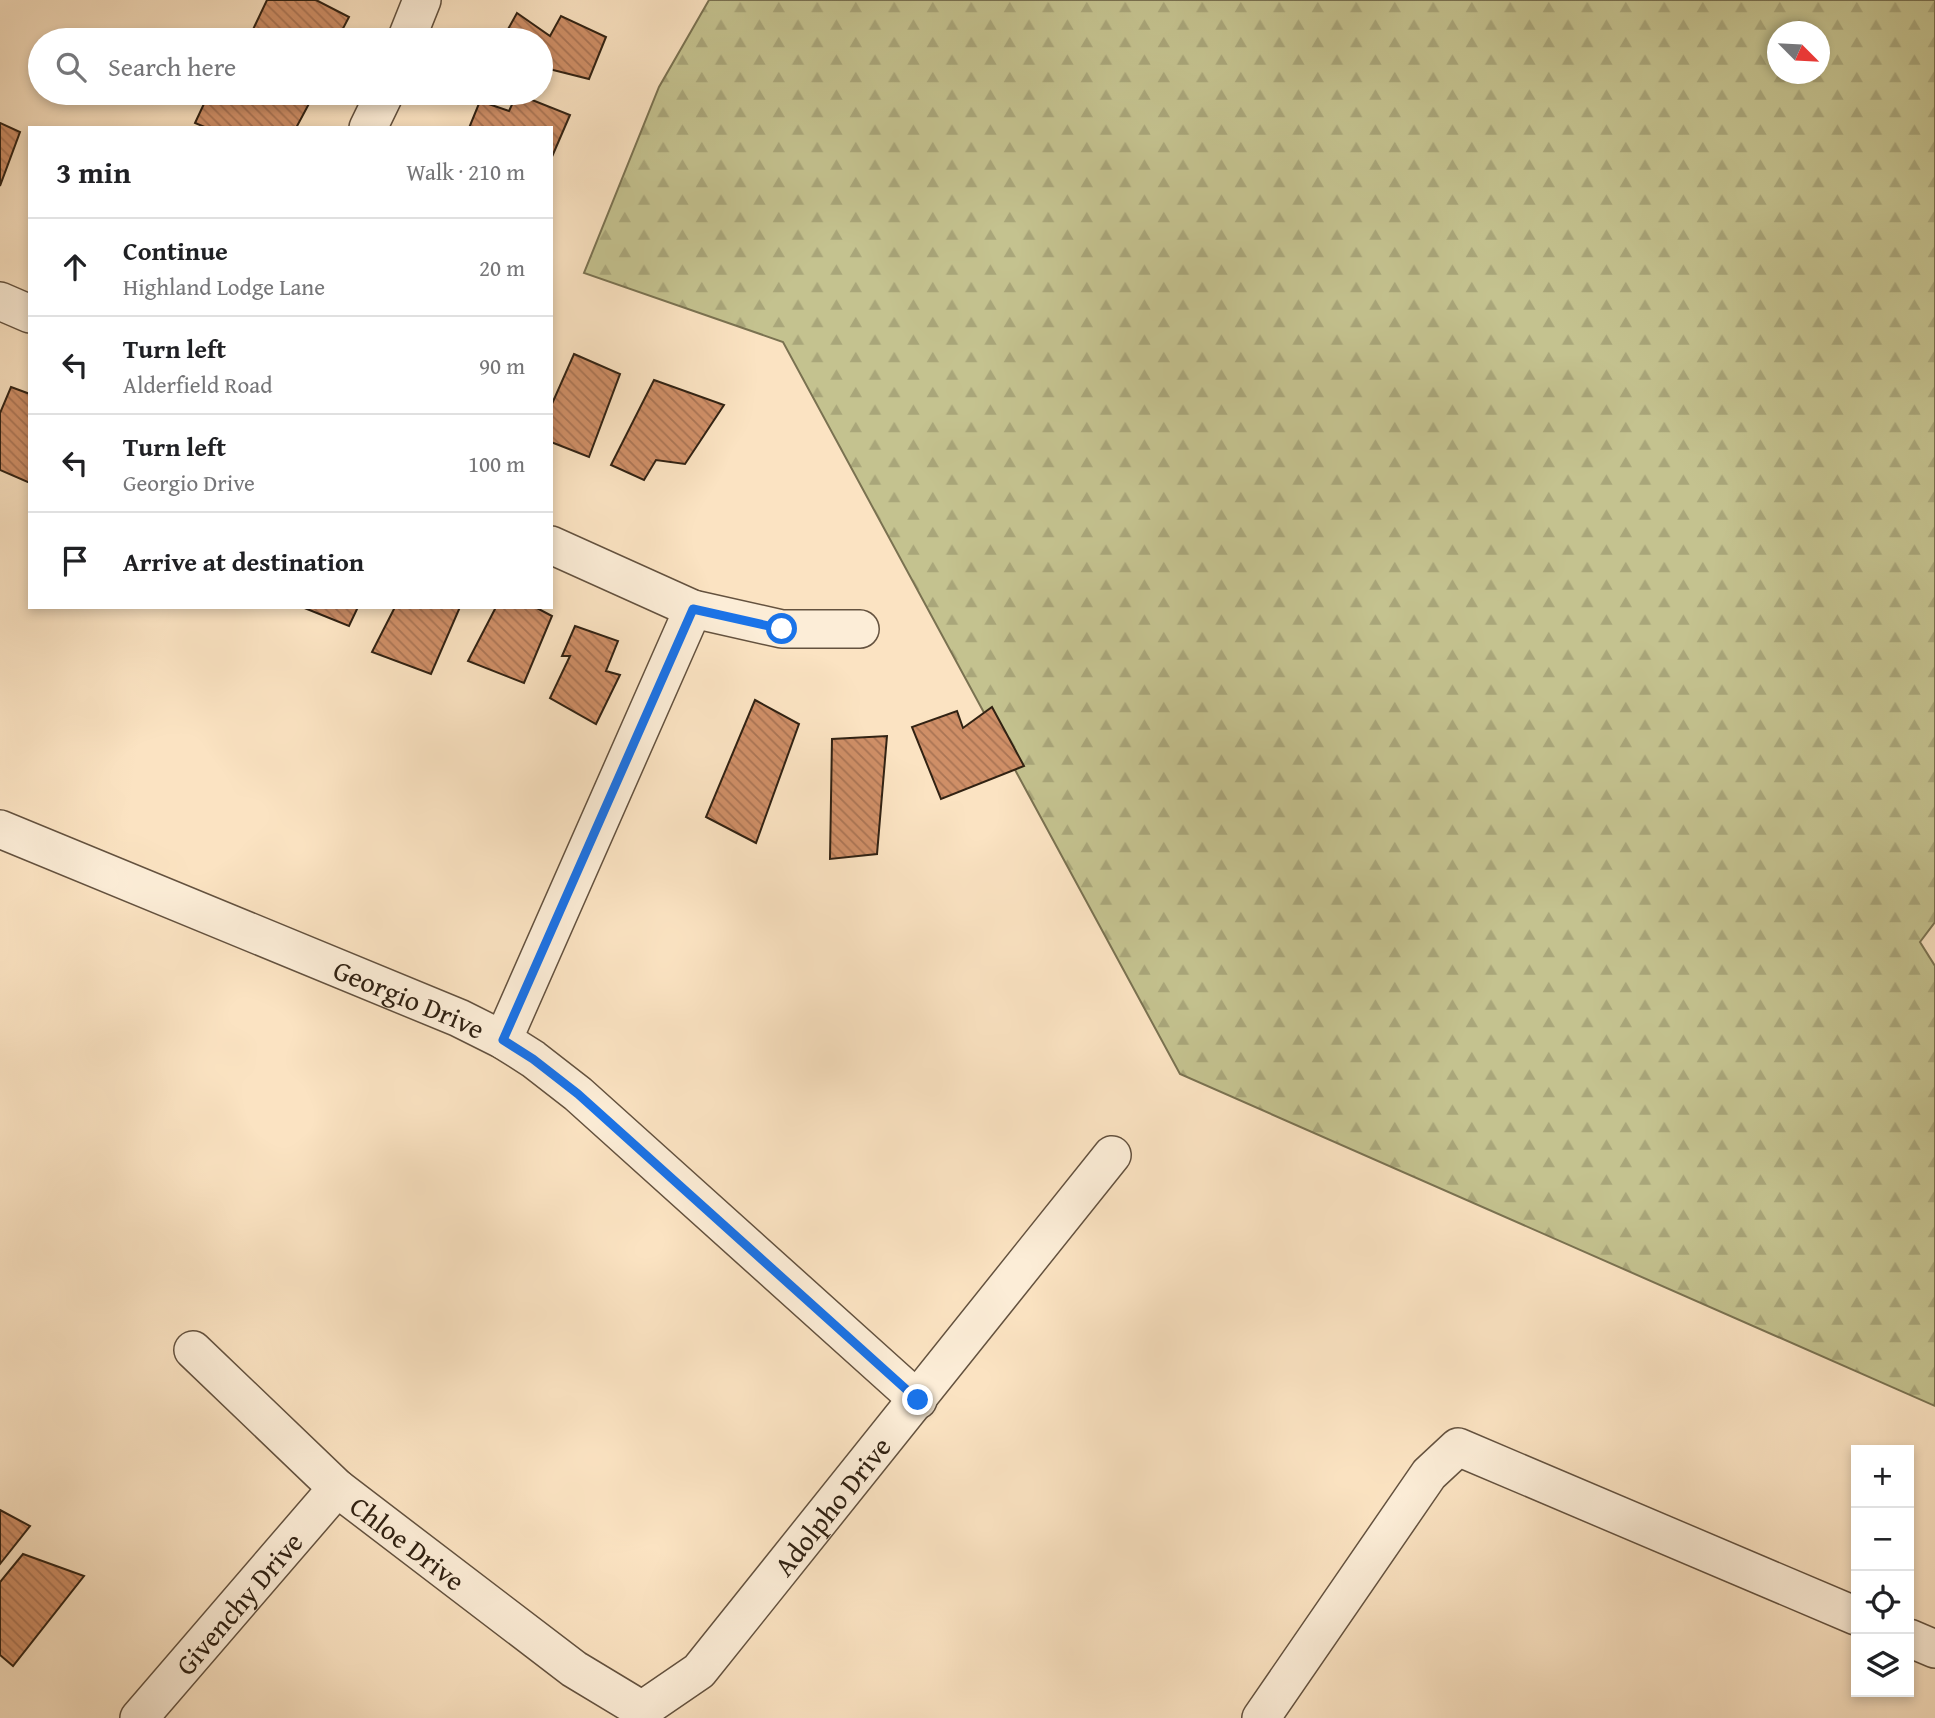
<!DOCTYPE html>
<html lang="en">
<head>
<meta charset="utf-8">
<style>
  body { margin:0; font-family:"Gentium Book Plus",serif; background:#f2f2f2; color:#202124 }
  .controls { position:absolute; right:21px; bottom:21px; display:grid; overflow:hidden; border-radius:0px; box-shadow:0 4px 10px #0003 }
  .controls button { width:63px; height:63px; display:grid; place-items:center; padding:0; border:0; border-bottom:2px solid #e0e0e0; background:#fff; color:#202124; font:35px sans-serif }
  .compass { position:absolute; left:1767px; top:21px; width:63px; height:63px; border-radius:50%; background:#fff; box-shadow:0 4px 10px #0003; rotate:114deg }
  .stop { position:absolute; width:21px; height:21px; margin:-16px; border:5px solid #1a73e8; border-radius:50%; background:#fff }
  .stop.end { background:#1a73e8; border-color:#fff; box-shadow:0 2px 7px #0008 }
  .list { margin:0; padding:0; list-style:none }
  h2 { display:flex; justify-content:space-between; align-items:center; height:91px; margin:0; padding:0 28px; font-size:30px }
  h2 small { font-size:23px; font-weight:400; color:#757577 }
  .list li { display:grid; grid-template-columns:46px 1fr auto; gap:21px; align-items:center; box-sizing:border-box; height:98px; padding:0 28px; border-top:2px solid #e0e0e0 }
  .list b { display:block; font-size:26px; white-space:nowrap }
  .list p { margin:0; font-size:23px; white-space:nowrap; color:#757577 }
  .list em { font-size:23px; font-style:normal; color:#757577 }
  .icon { flex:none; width:38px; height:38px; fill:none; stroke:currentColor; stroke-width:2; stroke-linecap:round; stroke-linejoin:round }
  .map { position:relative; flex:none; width:1935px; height:1718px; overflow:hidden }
  .search { position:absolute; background:#fff; box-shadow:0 4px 10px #0003; left:28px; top:28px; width:525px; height:77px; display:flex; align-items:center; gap:18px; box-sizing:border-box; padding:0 24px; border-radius:38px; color:#757577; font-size:26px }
  .panel { position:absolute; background:#fff; box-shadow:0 4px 10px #0003; left:28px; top:126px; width:525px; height:483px; border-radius:0px }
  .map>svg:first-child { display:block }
  .forest { fill:url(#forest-firs); stroke:#7a7251; stroke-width:2; fill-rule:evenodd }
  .building { fill:url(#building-back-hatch); stroke:#312213; stroke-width:2 }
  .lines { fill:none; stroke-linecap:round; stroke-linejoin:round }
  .minor-casing { stroke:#64523f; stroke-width:40 }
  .minor { stroke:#fcedd7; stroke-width:37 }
  .route { stroke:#1a73e8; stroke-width:9 }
  .labels { text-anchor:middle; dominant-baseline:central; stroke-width:5; stroke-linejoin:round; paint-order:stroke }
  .street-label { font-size:28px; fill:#312213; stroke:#fcedd7 }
</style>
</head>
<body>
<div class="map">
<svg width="1935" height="1718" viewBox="0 0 1935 1718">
  <defs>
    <pattern id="forest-firs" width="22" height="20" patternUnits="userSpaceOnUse" patternTransform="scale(1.75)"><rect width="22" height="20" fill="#c4c28f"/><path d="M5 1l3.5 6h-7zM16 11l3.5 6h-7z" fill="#a9a67a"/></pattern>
    <pattern id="building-back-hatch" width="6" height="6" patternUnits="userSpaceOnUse" patternTransform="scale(1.75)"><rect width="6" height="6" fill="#cf8f67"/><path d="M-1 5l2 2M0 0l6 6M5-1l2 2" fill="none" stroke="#a97454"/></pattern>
  </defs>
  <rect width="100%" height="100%" fill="#fbe3c2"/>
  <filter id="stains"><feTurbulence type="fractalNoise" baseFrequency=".00286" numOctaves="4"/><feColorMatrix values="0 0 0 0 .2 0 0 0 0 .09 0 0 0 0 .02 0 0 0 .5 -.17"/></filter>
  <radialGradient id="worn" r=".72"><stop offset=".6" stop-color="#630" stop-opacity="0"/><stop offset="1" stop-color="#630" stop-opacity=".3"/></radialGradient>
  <!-- forest -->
  <path class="forest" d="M709,0H1935V922L1920,942L1935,966V1406L1180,1074L783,342L584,273L659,87ZM1778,32H1820V74H1778Z"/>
  <!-- building -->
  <g class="building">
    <path d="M267,0H316L349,17L337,40H248Z"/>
    <path d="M517,13L550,36L561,16L606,37L589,79L541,67V40H502Z"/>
    <path d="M209,93H297L311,100L296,128H207L195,123Z"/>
    <path d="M517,94L570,115L551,159V128H469L480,101L509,111Z"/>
    <path d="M0,123L20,132L0,186Z"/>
    <path d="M574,354L620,374L589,457L551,442V406Z"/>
    <path d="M654,380L724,405L685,464L656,460L644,480L611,465Z"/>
    <path d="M11,387L30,394V483L0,470V413Z"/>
    <path d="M302,607H358L349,626Z"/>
    <path d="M395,607H460L431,674L372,652Z"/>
    <path d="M496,607H535L552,616L524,683L468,661Z"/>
    <path d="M575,626L618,641L606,671L620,675L596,724L550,698L570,656H562Z"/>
    <path d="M755,700L799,724L756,843L706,817Z"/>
    <path d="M992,707L1024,766L941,799L912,727L957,711L963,728Z"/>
    <path d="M887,736L877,854L830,859L832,739Z"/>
    <path d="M0,1510L30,1526L0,1564Z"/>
    <path d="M23,1554L84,1576L13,1666L0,1655V1582Z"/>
  </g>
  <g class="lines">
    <defs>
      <g id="minor">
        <path d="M406,40L422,0"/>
        <path d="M368,128L385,93"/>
        <path d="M0,301L30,314"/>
        <path d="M551,545L693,609L782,629H860"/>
        <path id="s1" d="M0,829L459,1018L503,1040L533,1059L578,1094L918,1400"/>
        <path d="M503,1040L693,609"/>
        <path id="s2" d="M193,1350L337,1488L574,1669L642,1710L699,1671L1112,1155"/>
        <path d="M1909,1638L1935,1649"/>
        <path id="s3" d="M139,1718L337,1488"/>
        <path d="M1261,1718L1429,1474L1458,1447L1856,1616"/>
      </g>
    </defs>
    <!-- minor casing -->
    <use href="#minor" class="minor-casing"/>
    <!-- minor -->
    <use href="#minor" class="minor"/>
  </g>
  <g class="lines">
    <!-- route -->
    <path class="route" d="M782,629L693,609L503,1040L533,1059L578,1094L918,1400"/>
  </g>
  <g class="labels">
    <!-- street labels -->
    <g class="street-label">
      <text stroke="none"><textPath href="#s1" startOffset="443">Georgio Drive</textPath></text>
      <text stroke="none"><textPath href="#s2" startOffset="858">Adolpho Drive</textPath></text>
      <text stroke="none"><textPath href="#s2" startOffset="289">Chloe Drive</textPath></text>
      <text stroke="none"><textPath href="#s3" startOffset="152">Givenchy Drive</textPath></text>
    </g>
  </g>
  <rect width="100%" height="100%" filter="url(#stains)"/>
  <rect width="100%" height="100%" fill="url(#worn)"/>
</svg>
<div class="controls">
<button>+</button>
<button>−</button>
<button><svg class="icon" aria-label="locate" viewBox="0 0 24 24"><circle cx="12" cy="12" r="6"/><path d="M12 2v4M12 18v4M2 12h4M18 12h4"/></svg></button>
<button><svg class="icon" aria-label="layers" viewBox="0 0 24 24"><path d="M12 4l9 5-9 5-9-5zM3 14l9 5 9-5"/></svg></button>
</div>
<svg class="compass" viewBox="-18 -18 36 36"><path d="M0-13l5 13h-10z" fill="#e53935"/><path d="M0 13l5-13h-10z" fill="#757577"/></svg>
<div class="stop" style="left:782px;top:629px"></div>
<div class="stop end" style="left:918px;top:1400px"></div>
<div class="search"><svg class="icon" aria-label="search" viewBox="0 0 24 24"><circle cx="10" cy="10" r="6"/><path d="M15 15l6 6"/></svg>Search here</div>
<section class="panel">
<h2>3 min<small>Walk · 210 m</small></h2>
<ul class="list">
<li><svg class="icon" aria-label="ahead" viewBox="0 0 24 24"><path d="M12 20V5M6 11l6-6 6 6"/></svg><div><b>Continue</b><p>Highland Lodge Lane</p></div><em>20 m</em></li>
<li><svg class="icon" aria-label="left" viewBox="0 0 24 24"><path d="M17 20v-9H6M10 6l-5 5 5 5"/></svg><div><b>Turn left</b><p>Alderfield Road</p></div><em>90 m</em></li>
<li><svg class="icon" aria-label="left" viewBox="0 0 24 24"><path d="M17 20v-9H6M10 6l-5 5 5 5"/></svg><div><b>Turn left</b><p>Georgio Drive</p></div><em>100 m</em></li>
<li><svg class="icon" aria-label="arrive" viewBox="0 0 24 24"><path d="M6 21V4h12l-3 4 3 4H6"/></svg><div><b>Arrive at destination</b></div></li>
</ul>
</section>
</div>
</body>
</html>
